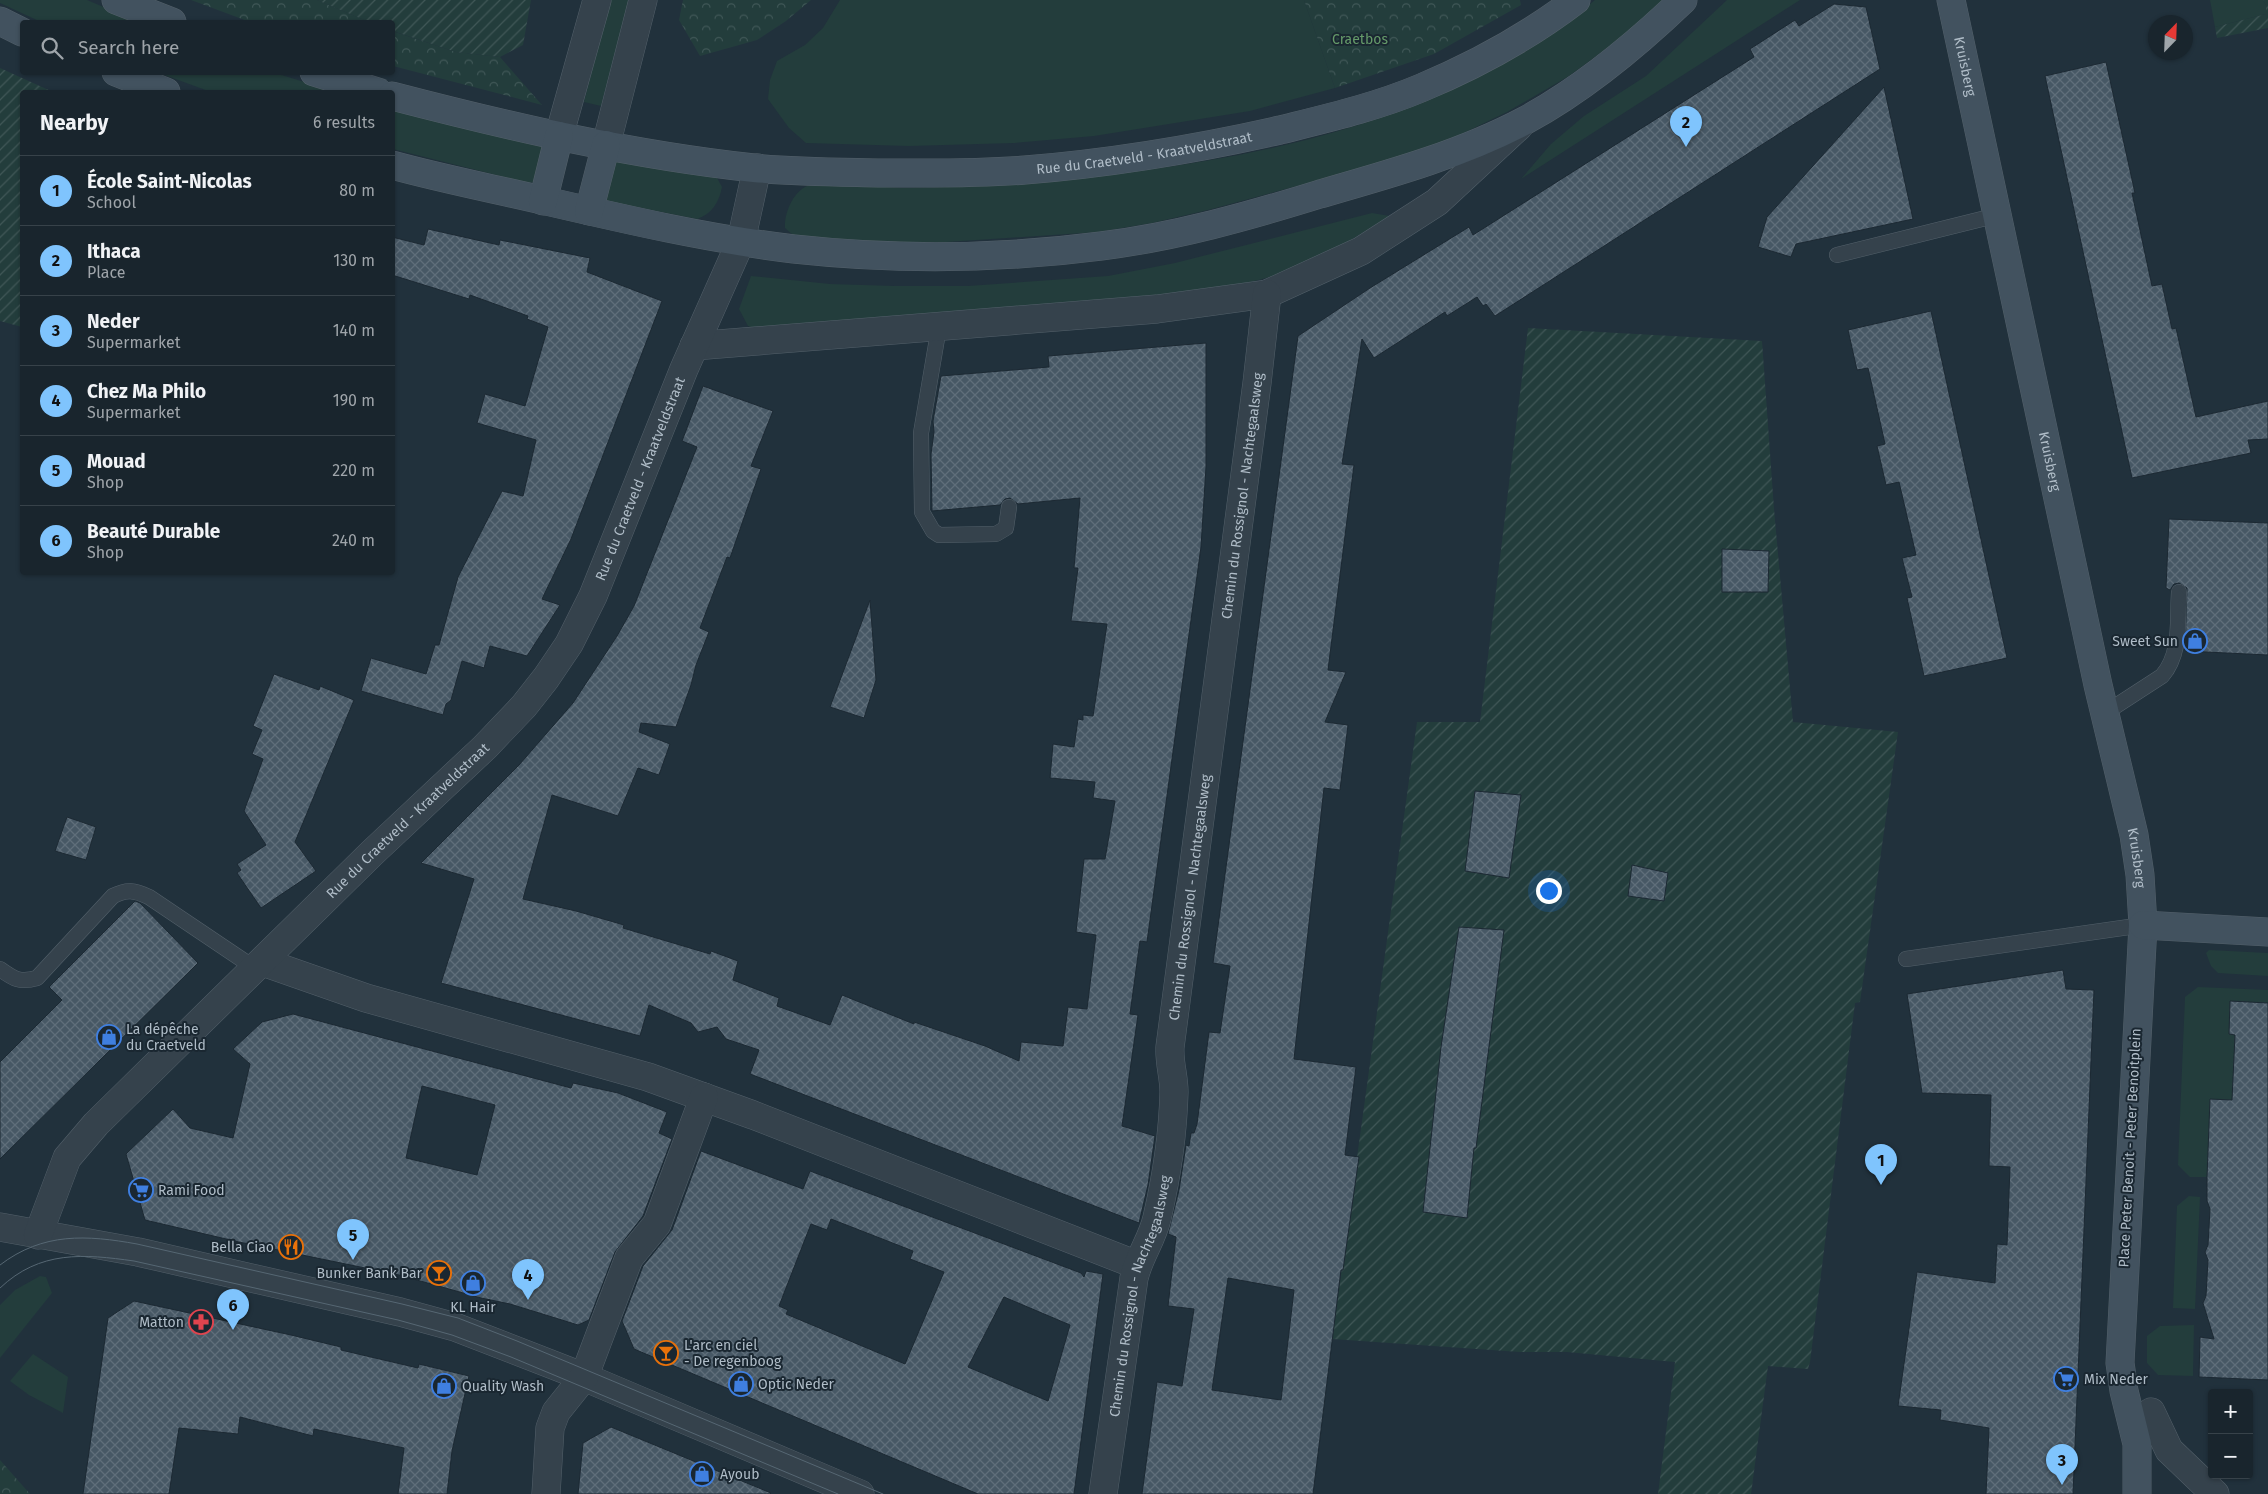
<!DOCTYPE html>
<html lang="en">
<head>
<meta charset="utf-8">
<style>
  body { margin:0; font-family:"Fira Sans",sans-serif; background:#263139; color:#f1f3f6 }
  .controls { position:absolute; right:15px; bottom:15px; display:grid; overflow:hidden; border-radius:5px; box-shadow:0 1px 4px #0004 }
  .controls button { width:45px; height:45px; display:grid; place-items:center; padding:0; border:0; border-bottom:1px solid #374249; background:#19252d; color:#f1f3f6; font:25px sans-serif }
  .compass { position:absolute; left:2148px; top:15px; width:45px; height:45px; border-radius:50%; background:#19252d; box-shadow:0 1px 4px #0004; rotate:23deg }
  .you { position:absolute; left:1548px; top:890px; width:18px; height:18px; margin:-12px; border:4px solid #fff; border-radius:50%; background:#1a73e8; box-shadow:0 0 0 8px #1a73e833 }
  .badge { display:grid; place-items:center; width:32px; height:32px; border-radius:50%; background:#7fc4fd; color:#111; font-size:16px; font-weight:700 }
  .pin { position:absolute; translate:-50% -41px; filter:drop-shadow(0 1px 2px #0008) }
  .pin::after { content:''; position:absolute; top:26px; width:18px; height:15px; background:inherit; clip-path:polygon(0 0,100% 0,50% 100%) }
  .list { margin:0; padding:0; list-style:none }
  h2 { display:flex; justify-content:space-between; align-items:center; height:65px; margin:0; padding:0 20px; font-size:21px }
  h2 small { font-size:16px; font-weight:400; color:#9fa5aa }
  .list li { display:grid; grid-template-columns:32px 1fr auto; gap:15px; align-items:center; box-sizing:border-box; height:70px; padding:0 20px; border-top:1px solid #374249 }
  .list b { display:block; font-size:19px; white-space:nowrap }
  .list p { margin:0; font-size:16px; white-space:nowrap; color:#9fa5aa }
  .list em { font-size:16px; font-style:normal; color:#9fa5aa }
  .icon { flex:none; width:28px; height:28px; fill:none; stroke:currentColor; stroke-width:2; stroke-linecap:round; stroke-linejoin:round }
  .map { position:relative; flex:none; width:2268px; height:1494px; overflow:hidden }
  .search { position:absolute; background:#19252d; box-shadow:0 1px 4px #0004; left:20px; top:20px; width:375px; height:55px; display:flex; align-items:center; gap:12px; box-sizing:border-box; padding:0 18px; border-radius:5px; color:#9fa5aa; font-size:19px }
  .panel { position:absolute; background:#19252d; box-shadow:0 1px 4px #0004; left:20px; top:90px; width:375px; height:485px; border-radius:5px }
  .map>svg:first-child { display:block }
  .grass { fill:#233d3c }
  .forest { fill:url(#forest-crowns) }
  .garden { fill:url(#garden-furrows) }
  .building { fill:url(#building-cross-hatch); stroke:#1c2933; fill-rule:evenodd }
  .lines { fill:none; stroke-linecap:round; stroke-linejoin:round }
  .lane-casing { stroke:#53606a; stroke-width:16 }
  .street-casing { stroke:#53606a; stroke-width:29 }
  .secondary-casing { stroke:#53606a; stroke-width:29 }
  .lane { stroke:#35424c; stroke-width:15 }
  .street { stroke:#35424c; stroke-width:28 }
  .secondary { stroke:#42525f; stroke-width:28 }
  .tram { stroke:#566773; stroke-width:1 }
  .labels { text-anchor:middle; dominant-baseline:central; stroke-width:4; stroke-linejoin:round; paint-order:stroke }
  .park-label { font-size:14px; fill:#659a69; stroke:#1a2731 }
  .street-label { font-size:14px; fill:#b0bdc8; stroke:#1a2731 }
  .poi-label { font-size:14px; fill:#b0bdc8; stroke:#1a2731; text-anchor:start }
</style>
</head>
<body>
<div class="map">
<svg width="2268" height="1494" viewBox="0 0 2268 1494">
  <defs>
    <pattern id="forest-crowns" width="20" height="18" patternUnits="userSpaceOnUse" patternTransform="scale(1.25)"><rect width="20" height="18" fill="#233d3c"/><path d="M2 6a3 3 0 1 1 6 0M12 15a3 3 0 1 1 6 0" fill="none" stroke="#405757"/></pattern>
    <pattern id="garden-furrows" width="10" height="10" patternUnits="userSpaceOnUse" patternTransform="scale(1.25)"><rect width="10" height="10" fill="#233d3c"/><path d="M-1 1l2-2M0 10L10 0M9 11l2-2" fill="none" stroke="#405757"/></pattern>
    <pattern id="building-cross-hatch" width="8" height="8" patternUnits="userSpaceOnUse" patternTransform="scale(1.25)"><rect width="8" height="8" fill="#475865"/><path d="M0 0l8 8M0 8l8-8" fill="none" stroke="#5f6e7a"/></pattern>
  </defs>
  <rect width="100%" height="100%" fill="#21313c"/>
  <!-- grass -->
  <g class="grass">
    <path d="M0,0H87L139,22H41L0,3Z"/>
    <path d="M610,0H629L601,106L584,102Z"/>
    <path d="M840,0H1304L1335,88L1250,111L1094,136L1014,143L909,146L806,143L789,128L768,99L770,80L777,61L805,45L823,28Z"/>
    <path d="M1595,0H1666L1629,32L1569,76L1507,112L1445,142L1401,158L1208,210L1152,223L1098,232L946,242H860L794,236L785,228C784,213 794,189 810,185C826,181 866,186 885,187C916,189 950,187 981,185C1190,172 1431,140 1595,0Z"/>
    <path d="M1727,0H1800L1521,179L1551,144L1584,116L1646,76Z"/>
    <path d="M2210,0H2263L2266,5V14L2215,27Z"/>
    <path d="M159,73H275L337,92H211Z"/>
    <path d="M392,109L541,146L543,147L535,182L528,183L393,149Z"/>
    <path d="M619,160L716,176L722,187C719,202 712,214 697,219L611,202L603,198L610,163Z"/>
    <path d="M1372,213L1390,216C1360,234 1331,254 1298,267C1267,280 1234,286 1201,291L759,330L748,326L739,309L751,276L830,284L895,286H968L1108,276L1175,263Z"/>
    <path d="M2209,950L2268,953V976L2218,973L2211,966L2206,953Z"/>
    <path d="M2198,987L2268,990V1003L2231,1001L2229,1034L2235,1035L2232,1100L2208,1177H2190L2178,1165L2185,997Z"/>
    <path d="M2189,1196L2200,1197L2195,1309L2173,1308L2177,1206Z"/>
    <path d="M40,1276L46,1277L52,1293L0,1358V1305L15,1290Z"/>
    <path d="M2194,1325L2193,1376L2158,1375L2147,1363V1336L2160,1326Z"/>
    <path d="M33,1354L68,1377L63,1413L29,1395L10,1381Z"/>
  </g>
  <!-- forest -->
  <g class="forest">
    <path d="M191,0H317L369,22H250Z"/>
    <path d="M683,0H811L786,21L757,40L700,56L679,20Z"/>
    <path d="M1304,0H1520L1521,5L1434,54L1335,88Z"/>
    <path d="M392,31L456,52L500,57L542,105L393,66Z"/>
    <path d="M0,1460L30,1494H0Z"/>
  </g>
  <!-- garden -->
  <g class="garden">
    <path d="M317,0H531L523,45L500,57L456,52L393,31L392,22H369Z"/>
    <path d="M2263,0H2268V28L2217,38L2215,27L2266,14V5Z"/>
    <path d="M0,68L53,92H22V327L0,321Z"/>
    <path d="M1528,328L1762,341L1774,509L1793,722L1898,732L1860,1002L1855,1003L1810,1362L1808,1369L1768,1366L1751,1494H1658L1675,1362L1567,1352H1520L1332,1339L1417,722H1480Z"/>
  </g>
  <!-- building -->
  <g class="building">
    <path d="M1834,4L1866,7L1880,69L1495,316L1486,304L1483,306L1477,297L1447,316L1445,312L1374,358L1362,339L1342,464L1354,465L1328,670L1346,672L1325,722L1348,725L1340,790L1324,788L1294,1059L1356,1067L1345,1155L1359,1157L1343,1270H1341L1313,1494H1142L1157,1382L1182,1386L1194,1309L1168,1306L1176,1237L1168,1234L1179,1190L1186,1145L1189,1146L1191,1133H1194L1197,1124L1209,1032L1220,1033L1230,966L1213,963L1298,336L1370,288L1469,227L1473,235L1754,57L1750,49L1795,20L1799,26ZM1228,1278L1294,1290L1281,1400L1212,1390Z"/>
    <path d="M2106,62L2135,193H2132L2152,286L2162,284L2172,329L2176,328L2196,417L2268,401V439L2248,440L2251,453L2132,478L2045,76Z"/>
    <path d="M1884,87L1913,219L1796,244L1791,257L1758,247L1767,217Z"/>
    <path d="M428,229L499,245L500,240L590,258L587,272L662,301L571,539L542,599L560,605L527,656L490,646L484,668L462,661L451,700L446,704L443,715L361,691L371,658L426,674L435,645H439L458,577L502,491L523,496L536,440L477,423L485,394L525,406L548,327L527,319L528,316L470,295L469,299L392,275V237L424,245Z"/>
    <path d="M1931,311L2007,658L1924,676L1907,598L1912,597L1902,558L1916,555L1899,482L1886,485L1877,446L1885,444L1868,368L1857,370L1848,330Z"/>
    <path d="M1206,343V467L1201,547L1147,942L1140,941L1130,1014L1138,1015L1122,1126L1155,1136L1148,1185L1139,1223L750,1074L759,1050L726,1039L717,1027L698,1032L691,1023L649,1005L640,1036L441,983L474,879L421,863L519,765L573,703L617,636L634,606L697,447L682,441L703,386L773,411L751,466L761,469L730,558L727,557L700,628L709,632L696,665L691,685L676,727L641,723L639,732L670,744L659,775L638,768L618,816L552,795L523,899L576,911L624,925L623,928L710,954L711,951L738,961L733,980L779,998L777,1006L830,1025L842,995L914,1024V1022L985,1046L1019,1061L1021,1042L1063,1046L1068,1007L1087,1009L1096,935L1076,932L1084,859H1105L1115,801L1093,798L1095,782L1050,778L1053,744L1074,747L1078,719L1083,720V715L1093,716L1107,624L1071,621L1078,568H1074L1080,498L1018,504L1010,498L1005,499L1000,505L932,511L931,454L934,432L933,421L941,376L1049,367L1048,356Z"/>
    <path d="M2169,519L2268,523V655L2185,651L2187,588L2179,583L2174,584L2170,590L2166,588Z"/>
    <path d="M1722,549L1769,551L1768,592H1722Z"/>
    <path d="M870,600L876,680L864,718L830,707Z"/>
    <path d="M274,674L319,690L320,686L354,700L295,842L316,871L261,908L237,873L241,870L237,864L266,845L244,811L263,759L252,754L262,730L253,726Z"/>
    <path d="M1475,791L1521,795L1509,878L1465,871Z"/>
    <path d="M67,817L96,827L86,860L55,851Z"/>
    <path d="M1632,865L1668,873L1664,901L1628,896Z"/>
    <path d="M135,901L140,903L198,963L0,1159V1062L62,1000L49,987Z"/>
    <path d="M1459,927L1504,930L1476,1148H1474L1467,1218L1423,1212L1441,1047Z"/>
    <path d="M2063,970L2066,989L2094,990L2073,1494H1986L1989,1428L1940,1420L1941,1410L1898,1406L1917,1272L1995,1283L1997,1244L2007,1245L2010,1167L1989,1166L1991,1095L1922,1093L1907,994Z"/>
    <path d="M2230,1001L2268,1003V1380L2199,1377L2200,1337L2214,1339L2203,1303L2206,1296L2208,1260L2205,1252L2208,1245L2210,1209L2207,1201V1177L2210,1099L2232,1100L2235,1035L2229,1034Z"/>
    <path d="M293,1014L571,1088L573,1083L618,1093L667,1112L659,1133L672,1139L643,1216L615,1252L589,1320L578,1325L510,1304L481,1298L399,1275L239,1242L145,1220L126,1154L173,1109L190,1128L233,1138L250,1064L233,1049L262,1022ZM422,1086L495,1105L477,1175L406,1158Z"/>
    <path d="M701,1151L803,1189L810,1171L1081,1273L1084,1277L1086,1271L1103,1274L1074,1494H978L634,1349L622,1321L643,1266L672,1230ZM831,1219L913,1251L910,1259L944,1272L905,1364L786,1314L788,1310L779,1306L811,1224L827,1230ZM1004,1297L1070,1325L1048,1401L968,1367Z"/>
    <path d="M134,1301L291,1335L341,1347V1350L418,1368L419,1364L469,1376L452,1451L447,1494H398L404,1448L314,1429L313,1436L240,1417L238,1434L179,1428L169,1494H83L108,1318Z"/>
    <path d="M611,1427L771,1493L770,1494H578L583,1443Z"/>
  </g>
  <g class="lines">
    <defs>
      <g id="lane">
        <path d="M1837,255L1998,215"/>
        <path d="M939,327L921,433L922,512L933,531L939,535L996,534L1006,528L1009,507"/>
        <path d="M2105,713L2162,676C2182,653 2177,620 2179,592"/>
        <path d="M1906,959L2143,925"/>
        <path d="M0,969C14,979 20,983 37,978L113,896C127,889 134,890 149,897L256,969"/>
      </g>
      <g id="street">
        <path d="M559,136L597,0"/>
        <path d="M606,145L643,0"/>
        <path d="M694,346L1157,309L1267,294L1361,251L1437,202L1519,126"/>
        <path d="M263,962L366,998L648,1077L753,1115L1137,1265"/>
        <path d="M0,1227L138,1252L400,1312L455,1327L584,1377L860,1494"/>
        <path id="s1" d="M38,1235L67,1158L96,1124L372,853L485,747L524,706L546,678L569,644L593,596L684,369L741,241L757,168"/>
        <path d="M2151,1412L2169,1450L2215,1494"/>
        <path d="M546,1494L550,1428L556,1412L584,1377L629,1258L657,1224L704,1097"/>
        <path id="s2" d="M1103,1494L1134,1278C1139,1256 1152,1240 1157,1218C1166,1179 1173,1132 1174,1092C1174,1076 1169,1063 1170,1047L1257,383L1267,294"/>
      </g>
      <g id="secondary">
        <path d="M116,0L172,22"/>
        <path id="s3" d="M1951,0L2098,685L2134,835L2140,875L2143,925L2120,1363L2124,1391L2137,1444V1494"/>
        <path d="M0,21L22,32"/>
        <path d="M116,72L166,92"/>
        <path d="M314,72L378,92"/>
        <path id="s4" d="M392,96C511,127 632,155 754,168C797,172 841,172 883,173C930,173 978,174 1025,170C1111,163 1196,149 1280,130C1328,118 1376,107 1421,88C1476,65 1529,36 1576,0"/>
        <path d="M392,165C443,179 495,189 546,201C628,220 710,239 794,249C895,260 1000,259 1101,246C1175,237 1249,216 1320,194C1390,174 1462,154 1526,120C1583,89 1636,45 1683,0"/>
        <path d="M543,201L559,136"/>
        <path d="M589,211L606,145"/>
        <path d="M2143,925L2268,932"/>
      </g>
    </defs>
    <!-- lane casing -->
    <use href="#lane" class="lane-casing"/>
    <!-- street casing -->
    <use href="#street" class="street-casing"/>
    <!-- secondary casing -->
    <use href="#secondary" class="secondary-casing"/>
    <!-- lane -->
    <use href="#lane" class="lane"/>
    <!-- street -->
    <use href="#street" class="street"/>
    <!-- secondary -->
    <use href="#secondary" class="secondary"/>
    <!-- tram -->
    <g class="tram">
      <path d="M0,1265C43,1232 87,1235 137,1244L402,1304L458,1318L517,1341L883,1494"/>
      <path d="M0,1288C40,1250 84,1254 134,1261L398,1320L452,1335L511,1357L838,1494"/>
    </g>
  </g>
  <!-- icons -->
  <defs>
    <symbol id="shop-ring" viewBox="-11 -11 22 22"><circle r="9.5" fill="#1a2731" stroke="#3f7fe0" stroke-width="1.5"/><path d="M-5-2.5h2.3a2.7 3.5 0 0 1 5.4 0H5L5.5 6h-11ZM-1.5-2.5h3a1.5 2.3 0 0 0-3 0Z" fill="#3f7fe0"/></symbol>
    <symbol id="supermarket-ring" viewBox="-11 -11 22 22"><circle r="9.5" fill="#1a2731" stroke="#3f7fe0" stroke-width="1.5"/><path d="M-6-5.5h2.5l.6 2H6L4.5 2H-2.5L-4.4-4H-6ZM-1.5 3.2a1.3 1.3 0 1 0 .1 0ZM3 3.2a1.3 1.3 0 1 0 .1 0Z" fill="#3f7fe0"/></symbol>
    <symbol id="restaurant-ring" viewBox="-11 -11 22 22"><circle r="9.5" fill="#1a2731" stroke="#e8710a" stroke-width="1.5"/><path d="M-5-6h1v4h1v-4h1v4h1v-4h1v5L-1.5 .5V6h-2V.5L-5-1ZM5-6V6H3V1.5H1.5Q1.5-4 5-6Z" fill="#e8710a"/></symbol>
    <symbol id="bar-ring" viewBox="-11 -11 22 22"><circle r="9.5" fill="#1a2731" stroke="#e8710a" stroke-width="1.5"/><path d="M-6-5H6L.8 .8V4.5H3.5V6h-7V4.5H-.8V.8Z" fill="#e8710a"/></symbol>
    <symbol id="pharmacy-ring" viewBox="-11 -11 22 22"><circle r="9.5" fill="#1a2731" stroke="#e0444e" stroke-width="1.5"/><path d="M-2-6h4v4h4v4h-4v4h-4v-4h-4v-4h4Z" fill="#e0444e"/></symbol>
  </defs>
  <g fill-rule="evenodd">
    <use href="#shop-ring" x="2181" y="627" width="28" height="28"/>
    <use href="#shop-ring" x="95" y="1023" width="28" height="28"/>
    <use href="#supermarket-ring" x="127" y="1176" width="28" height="28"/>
    <use href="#restaurant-ring" x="277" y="1233" width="28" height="28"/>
    <use href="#bar-ring" x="425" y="1259" width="28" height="28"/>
    <use href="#shop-ring" x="459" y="1269" width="28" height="28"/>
    <use href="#pharmacy-ring" x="187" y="1308" width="28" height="28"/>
    <use href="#bar-ring" x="652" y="1339" width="28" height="28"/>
    <use href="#supermarket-ring" x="2052" y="1365" width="28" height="28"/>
    <use href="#shop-ring" x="727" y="1370" width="28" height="28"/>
    <use href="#shop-ring" x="430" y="1372" width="28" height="28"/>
    <use href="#shop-ring" x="688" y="1460" width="28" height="28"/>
  </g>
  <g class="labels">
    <!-- park labels -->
    <g class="park-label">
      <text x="1360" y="39">Craetbos</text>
    </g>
    <!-- street labels -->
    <g class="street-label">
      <text stroke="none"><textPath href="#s3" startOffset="68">Kruisberg</textPath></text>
      <text stroke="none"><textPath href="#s4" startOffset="761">Rue du Craetveld - Kraatveldstraat</textPath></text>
      <text stroke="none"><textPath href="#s3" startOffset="472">Kruisberg</textPath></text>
      <text stroke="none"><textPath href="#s1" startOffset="982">Rue du Craetveld - Kraatveldstraat</textPath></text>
      <text stroke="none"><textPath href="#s2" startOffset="1011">Chemin du Rossignol - Nachtegaalsweg</textPath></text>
      <text stroke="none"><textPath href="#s1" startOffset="562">Rue du Craetveld - Kraatveldstraat</textPath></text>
      <text stroke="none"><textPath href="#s3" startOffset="878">Kruisberg</textPath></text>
      <text stroke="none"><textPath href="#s2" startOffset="606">Chemin du Rossignol - Nachtegaalsweg</textPath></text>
      <text transform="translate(2130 1148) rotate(-87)">Place Peter Benoit - Peter Benoitplein</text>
      <text stroke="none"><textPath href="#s2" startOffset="202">Chemin du Rossignol - Nachtegaalsweg</textPath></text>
    </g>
    <!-- poi labels -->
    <g class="poi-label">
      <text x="2178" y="641" text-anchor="end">Sweet Sun</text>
      <text x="126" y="1029">La dépêche<tspan x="126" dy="16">du Craetveld</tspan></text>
      <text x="158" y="1190">Rami Food</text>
      <text x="274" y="1247" text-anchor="end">Bella Ciao</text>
      <text x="422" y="1273" text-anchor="end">Bunker Bank Bar</text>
      <text x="473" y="1307" text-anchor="middle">KL Hair</text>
      <text x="184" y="1322" text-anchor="end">Matton</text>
      <text x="684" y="1345">L'arc en ciel<tspan x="684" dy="16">- De regenboog</tspan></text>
      <text x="2084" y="1379">Mix Neder</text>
      <text x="758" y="1384">Optic Neder</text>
      <text x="462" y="1386">Quality Wash</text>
      <text x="720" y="1474">Ayoub</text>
    </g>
  </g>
</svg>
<div class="controls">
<button>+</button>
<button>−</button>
</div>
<svg class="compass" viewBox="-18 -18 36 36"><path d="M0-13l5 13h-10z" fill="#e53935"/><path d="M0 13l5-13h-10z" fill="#9fa5aa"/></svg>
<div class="you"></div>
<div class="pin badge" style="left:1881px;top:1185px">1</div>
<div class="pin badge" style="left:1686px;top:147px">2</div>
<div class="pin badge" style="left:2062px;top:1485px">3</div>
<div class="pin badge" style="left:528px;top:1300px">4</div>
<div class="pin badge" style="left:353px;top:1260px">5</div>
<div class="pin badge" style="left:233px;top:1330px">6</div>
<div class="search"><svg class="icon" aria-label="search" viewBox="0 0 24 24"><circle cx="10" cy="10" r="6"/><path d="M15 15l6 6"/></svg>Search here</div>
<section class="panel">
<h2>Nearby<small>6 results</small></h2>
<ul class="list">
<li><span class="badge">1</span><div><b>École Saint-Nicolas</b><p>School</p></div><em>80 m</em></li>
<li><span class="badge">2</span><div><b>Ithaca</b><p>Place</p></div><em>130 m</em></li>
<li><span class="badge">3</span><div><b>Neder</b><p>Supermarket</p></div><em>140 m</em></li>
<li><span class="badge">4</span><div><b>Chez Ma Philo</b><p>Supermarket</p></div><em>190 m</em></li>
<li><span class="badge">5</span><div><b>Mouad</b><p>Shop</p></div><em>220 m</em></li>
<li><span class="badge">6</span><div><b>Beauté Durable</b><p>Shop</p></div><em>240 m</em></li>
</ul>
</section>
</div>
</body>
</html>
